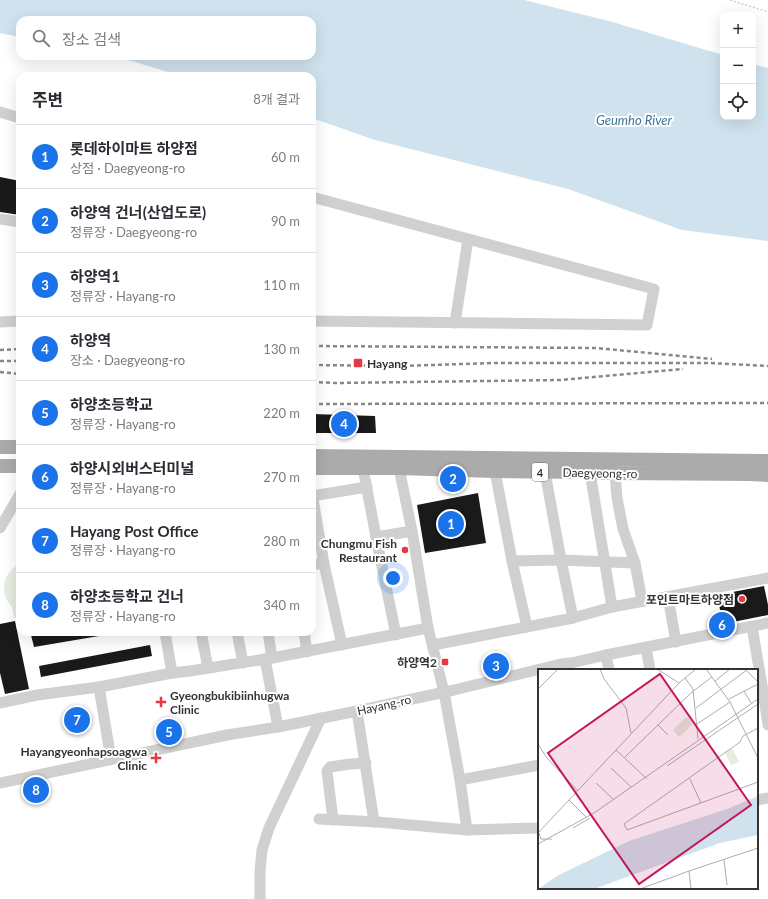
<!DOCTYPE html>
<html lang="ko">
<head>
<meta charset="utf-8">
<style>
  body { margin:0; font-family:Lato,"Noto Sans KR",sans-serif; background:#f2f2f3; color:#2b2b33 }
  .controls { position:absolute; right:12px; top:12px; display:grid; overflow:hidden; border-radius:8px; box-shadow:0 4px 16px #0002 }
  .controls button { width:36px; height:36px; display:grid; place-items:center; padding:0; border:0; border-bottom:1px solid #e1e1e2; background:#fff; color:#2b2b33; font:20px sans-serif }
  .you { position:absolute; left:393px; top:578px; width:14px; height:14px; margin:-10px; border:3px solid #fff; border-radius:50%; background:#1a73e8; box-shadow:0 0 0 6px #1a73e833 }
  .badge { display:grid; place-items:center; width:26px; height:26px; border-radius:50%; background:#1a73e8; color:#fff; font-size:13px; font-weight:700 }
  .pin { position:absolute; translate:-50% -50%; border:2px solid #fff; box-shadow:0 1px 4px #0006 }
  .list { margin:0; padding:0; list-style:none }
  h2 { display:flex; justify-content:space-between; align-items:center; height:52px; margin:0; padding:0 16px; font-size:17px }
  h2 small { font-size:13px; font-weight:400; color:#7c7c81 }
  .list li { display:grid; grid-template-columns:26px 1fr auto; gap:12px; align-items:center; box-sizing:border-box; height:64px; padding:0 16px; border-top:1px solid #e1e1e2 }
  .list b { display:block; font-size:15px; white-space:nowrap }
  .list p { margin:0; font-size:13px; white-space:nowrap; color:#7c7c81 }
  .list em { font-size:13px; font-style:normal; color:#7c7c81 }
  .icon { flex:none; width:22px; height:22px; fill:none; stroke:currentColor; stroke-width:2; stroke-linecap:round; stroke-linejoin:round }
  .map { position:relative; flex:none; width:768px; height:899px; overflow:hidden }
  .search { position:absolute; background:#fff; box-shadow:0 4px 16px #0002; left:16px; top:16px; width:300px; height:44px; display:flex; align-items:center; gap:10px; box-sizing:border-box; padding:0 14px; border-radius:12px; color:#7c7c81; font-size:15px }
  .panel { position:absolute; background:#fff; box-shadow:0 4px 16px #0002; left:16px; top:72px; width:300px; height:564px; border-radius:12px }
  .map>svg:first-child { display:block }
  .green { fill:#e6ecdf }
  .water { fill:#cfe2ee }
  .building { fill:#1a1a1a }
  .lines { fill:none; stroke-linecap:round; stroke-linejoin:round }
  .path { stroke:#cdcdcd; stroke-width:1.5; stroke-dasharray:2 2; stroke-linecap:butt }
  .minor { stroke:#d0d0d0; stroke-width:11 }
  .major { stroke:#ababab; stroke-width:14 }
  .rail { stroke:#888; stroke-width:2.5; stroke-dasharray:4 3; stroke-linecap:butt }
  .poi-dot { fill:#e63946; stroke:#fff; stroke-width:1.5 }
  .labels { text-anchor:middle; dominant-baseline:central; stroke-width:4; stroke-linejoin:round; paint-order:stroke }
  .shield { fill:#fff; stroke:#707070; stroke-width:1 }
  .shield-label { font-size:11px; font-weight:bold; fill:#333 }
  .poi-label { font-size:12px; font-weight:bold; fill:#333; stroke:#fff; text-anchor:end }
  .street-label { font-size:12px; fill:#333; stroke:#fff }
  .water-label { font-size:13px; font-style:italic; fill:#3f7597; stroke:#fff }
  .inset-road { fill:none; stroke:#adadad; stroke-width:1 }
  .view { fill:#c2185b; fill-opacity:0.15; stroke:#c2185b; stroke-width:2 }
  .inset-edge { fill:none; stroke:#333; stroke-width:2 }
</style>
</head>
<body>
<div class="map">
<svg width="768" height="899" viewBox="0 0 768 899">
  <rect width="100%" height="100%" fill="#fff"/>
  <!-- green -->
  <path class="green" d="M20,562V617L14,618L12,607C0,594 2,576 16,566V563Z"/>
  <!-- water -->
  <path class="water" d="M0,0H524L609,21L723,55V117H753V64L768,68V241L682,230L568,189L375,140L312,118V76H181L125,59L111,56H312V20H20V37L0,33Z"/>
  <!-- building -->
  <g class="building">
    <path d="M0,177L20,181V215L0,212Z"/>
    <path d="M312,414L375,416L376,433H312Z"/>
    <path d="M478,493L486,543L425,553L417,505Z"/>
    <path d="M764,586L768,605V615L723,624L717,595Z"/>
    <path d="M15,621L29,689L5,694L0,673V624Z"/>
    <path d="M47,632H98L99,636L34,647L31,635Z"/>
    <path d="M150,645L152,656L41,677L39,666Z"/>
  </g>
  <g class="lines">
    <!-- path -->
    <path class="path" d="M730,0L768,12"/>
    <!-- minor -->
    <g class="minor">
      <path d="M0,112L20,118"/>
      <path d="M312,197L654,289L647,325L312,321"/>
      <path d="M0,219L20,222"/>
      <path d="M0,322L20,321"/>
      <path d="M455,323L468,239"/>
      <path d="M399,461V468L412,531L428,628L444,692L460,780L467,830"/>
      <path d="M363,468L376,537L396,635"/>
      <path d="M495,471L512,561L527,627"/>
      <path d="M545,472L561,560L573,618"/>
      <path d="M590,472L612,607"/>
      <path d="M615,473L617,498L623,529L635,563L642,601"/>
      <path d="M312,493L324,564L342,645"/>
      <path d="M312,496L367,487"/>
      <path d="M0,528L20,494"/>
      <path d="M376,537L412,531"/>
      <path d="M512,561L561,560L635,563"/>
      <path d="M312,564H324"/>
      <path d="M668,597L676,642"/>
      <path d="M752,627L763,691L768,725"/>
      <path d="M165,632L172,673"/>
      <path d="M201,632L208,668"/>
      <path d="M237,632L243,663"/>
      <path d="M268,632L272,658"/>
      <path d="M304,632L307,652"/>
      <path d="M433,645L573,618L612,607L768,578"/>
      <path d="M646,648L650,670"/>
      <path d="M606,655L609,670"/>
      <path d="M265,659L278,727"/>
      <path d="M99,687L111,759"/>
      <path d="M0,703L37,695L99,687L172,673L190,671L272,658L428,628"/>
      <path d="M357,711L374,822"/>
      <path d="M460,780L539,765"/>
      <path d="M0,783L227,735L278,727L357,711L454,690L561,664L571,663L606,655L768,623"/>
      <path d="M757,800L768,798"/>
      <path d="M319,819L377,822L467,830L539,828"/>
      <path d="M333,820L327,771L330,767L350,764L366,763"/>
      <path d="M260,899V871L262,850L269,828L321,718"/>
    </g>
    <!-- major -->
    <g class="major">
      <path d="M0,447H20"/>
      <path d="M312,456L768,461"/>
      <path d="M0,466H20"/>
      <path d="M312,468H399L495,471L590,472L615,473L751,474L768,475"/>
    </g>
    <!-- rail -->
    <g class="rail">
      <path d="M312,346L596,348L712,359"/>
      <path d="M0,350L20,349"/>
      <path d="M0,361H20"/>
      <path d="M312,365L400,366L494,363H710L768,366"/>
      <path d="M0,372L20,374"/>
      <path d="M312,382L336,383L560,380L683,369"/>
      <path d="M312,404L768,403"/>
    </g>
  </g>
  <!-- markers -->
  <g class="poi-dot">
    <rect x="353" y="358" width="10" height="10" rx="2"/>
    <circle cx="405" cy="550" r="4"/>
    <circle cx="742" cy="599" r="4"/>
    <rect x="441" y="658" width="8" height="8" rx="2"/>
    <path d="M159 696h4v4h4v4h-4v4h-4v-4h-4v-4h4z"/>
    <path d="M154 752h4v4h4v4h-4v4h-4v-4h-4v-4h4z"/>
  </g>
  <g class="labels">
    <!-- shield labels -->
    <rect class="shield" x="532" y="463" width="16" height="18" rx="3"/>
    <g class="shield-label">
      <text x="540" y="472">4</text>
    </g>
    <!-- poi labels -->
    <g class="poi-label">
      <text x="367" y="363" text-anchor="start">Hayang</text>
      <text x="397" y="543">Chungmu Fish<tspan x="397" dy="14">Restaurant</tspan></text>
      <text x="734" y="599">포인트마트하양점</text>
      <text x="437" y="662">하양역2</text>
      <text x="170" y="695" text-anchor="start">Gyeongbukibiinhugwa<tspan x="170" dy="14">Clinic</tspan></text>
      <text x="147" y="751">Hayangyeonhapsoagwa<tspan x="147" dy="14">Clinic</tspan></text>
    </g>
    <!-- street labels -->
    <g class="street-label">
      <text transform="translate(600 473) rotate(1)">Daegyeong-ro</text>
      <text transform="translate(384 705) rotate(-13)">Hayang-ro</text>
    </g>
    <!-- water labels -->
    <g class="water-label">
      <text x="634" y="120">Geumho River</text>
    </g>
  </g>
  <!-- overview -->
  <g transform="translate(538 669)">
    <rect width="220" height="220" fill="#fff"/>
    <path d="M148,48L153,51L154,56L141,68L135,61ZM194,79L201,93L193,96L187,84Z" fill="#e6ecdf"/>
    <path d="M220,127V166L182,174L56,220H0L19,207L91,172L189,140Z" fill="#cfe2ee"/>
    <path class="inset-road" d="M62,0L66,10L88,39L93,64M119,0L141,14L158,0M168,0L192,33L220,89M207,0L220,13M147,9L155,20L160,70M177,12L192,0M0,20L20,0M206,22L213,34M191,30L220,15M158,39L210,0M159,55L192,33M120,56L130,66M220,59L205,67L202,73L86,155L89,161L220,113M0,75L9,89L40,122M78,81L109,110M87,88L154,23L174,8M129,97L220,35M73,99L93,118M152,110L163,134M58,114L75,130M31,131L48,148M35,159L52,149M0,164L141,14M1,164L3,170H14M0,175L56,144L220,30M186,191L189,216M102,220L151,202M153,220L151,202L220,179"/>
    <path class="view" d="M122,5L213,136L101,215L10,84Z"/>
    <rect width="220" height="220" class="inset-edge"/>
  </g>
</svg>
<div class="controls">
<button>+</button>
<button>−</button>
<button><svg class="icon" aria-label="locate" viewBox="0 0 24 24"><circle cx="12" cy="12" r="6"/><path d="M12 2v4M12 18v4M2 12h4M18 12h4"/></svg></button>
</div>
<div class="you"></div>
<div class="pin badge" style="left:451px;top:524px">1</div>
<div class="pin badge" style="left:453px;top:479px">2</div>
<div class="pin badge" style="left:496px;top:666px">3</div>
<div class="pin badge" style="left:344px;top:424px">4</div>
<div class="pin badge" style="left:169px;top:732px">5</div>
<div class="pin badge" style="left:722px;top:625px">6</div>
<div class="pin badge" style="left:77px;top:720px">7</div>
<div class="pin badge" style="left:36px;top:790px">8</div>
<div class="search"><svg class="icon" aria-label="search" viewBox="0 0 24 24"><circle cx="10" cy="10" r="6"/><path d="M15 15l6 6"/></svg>장소 검색</div>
<section class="panel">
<h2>주변<small>8개 결과</small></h2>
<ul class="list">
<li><span class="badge">1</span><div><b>롯데하이마트 하양점</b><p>상점 · Daegyeong-ro</p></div><em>60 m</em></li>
<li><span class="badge">2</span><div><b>하양역 건너(산업도로)</b><p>정류장 · Daegyeong-ro</p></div><em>90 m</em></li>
<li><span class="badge">3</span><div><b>하양역1</b><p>정류장 · Hayang-ro</p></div><em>110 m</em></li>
<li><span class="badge">4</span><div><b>하양역</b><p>장소 · Daegyeong-ro</p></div><em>130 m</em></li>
<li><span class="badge">5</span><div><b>하양초등학교</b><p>정류장 · Hayang-ro</p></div><em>220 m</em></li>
<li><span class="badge">6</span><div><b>하양시외버스터미널</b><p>정류장 · Hayang-ro</p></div><em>270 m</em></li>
<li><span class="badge">7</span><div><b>Hayang Post Office</b><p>정류장 · Hayang-ro</p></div><em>280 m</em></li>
<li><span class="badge">8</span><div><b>하양초등학교 건너</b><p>정류장 · Hayang-ro</p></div><em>340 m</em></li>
</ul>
</section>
</div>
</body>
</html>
